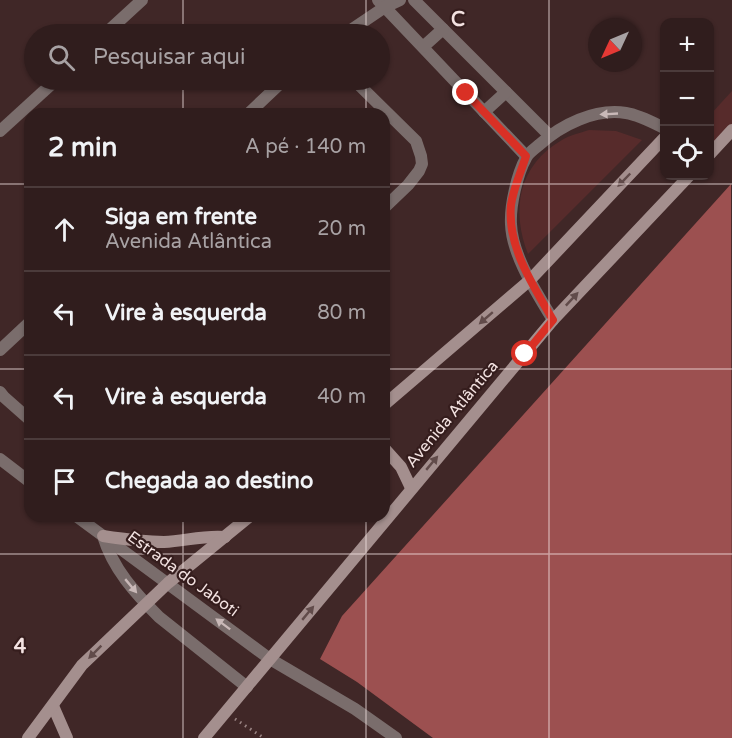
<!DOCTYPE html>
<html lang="pt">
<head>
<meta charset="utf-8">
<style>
  body { margin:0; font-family:"Varela Round",sans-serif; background:#382626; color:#f1f3f6 }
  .controls { position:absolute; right:18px; top:18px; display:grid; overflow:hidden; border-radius:12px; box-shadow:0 2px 4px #0004 }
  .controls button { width:54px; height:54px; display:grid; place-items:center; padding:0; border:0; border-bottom:2px solid #4b3b3b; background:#301d1d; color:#f1f3f6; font:30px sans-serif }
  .compass { position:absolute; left:588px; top:18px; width:54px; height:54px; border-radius:50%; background:#301d1d; box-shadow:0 2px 4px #0004; rotate:226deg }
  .stop { position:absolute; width:18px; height:18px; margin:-14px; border:4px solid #d93025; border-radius:50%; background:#fff }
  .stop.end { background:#d93025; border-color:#fff; box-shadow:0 2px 6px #0008 }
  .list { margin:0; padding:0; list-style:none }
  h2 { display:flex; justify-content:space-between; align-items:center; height:78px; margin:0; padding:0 24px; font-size:26px }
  h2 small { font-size:20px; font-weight:400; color:#a8a2a4 }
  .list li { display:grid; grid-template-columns:39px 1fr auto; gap:18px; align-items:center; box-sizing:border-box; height:84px; padding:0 24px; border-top:2px solid #4b3b3b }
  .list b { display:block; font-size:22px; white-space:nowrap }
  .list p { margin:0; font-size:20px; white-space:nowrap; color:#a8a2a4 }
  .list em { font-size:20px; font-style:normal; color:#a8a2a4 }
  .icon { flex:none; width:33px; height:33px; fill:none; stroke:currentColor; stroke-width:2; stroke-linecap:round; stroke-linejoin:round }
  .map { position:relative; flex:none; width:732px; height:738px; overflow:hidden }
  .search { position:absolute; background:#301d1d; box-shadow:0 2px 4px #0004; left:24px; top:24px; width:366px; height:66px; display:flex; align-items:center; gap:15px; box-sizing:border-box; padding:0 21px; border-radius:33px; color:#a8a2a4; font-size:22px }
  .panel { position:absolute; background:#301d1d; box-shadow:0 2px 4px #0004; left:24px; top:108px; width:366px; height:414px; border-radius:18px }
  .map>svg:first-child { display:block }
  .green { fill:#572b2b }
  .forest { fill:#9c5050 }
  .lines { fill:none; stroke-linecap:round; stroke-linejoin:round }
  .path { stroke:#9a8584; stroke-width:3; stroke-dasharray:1.5 4.5; stroke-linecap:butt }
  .street { stroke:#7a6d6c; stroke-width:12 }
  .secondary { stroke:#a48f8e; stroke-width:12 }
  .oneway { fill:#c9b9b8 }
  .oneway2 { fill:#614b4a }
  .route { stroke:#d93025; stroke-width:8 }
  .grid { fill:none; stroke:#f3e2e1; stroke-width:1.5; stroke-opacity:0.55 }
  .labels { text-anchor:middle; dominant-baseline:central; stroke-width:4.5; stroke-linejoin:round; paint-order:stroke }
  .street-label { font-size:16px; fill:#f3e2e1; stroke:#351d1d }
  .grid-label { font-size:20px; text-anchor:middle; font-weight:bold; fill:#f3e2e1; stroke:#351d1d; stroke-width:4.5; stroke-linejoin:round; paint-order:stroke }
</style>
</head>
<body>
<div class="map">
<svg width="732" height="738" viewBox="0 0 732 738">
  <rect width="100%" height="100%" fill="#402727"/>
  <!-- green -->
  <g class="green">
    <path d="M732,91V124L716,141L710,142V115Z"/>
    <path d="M589,130L616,131L642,140L528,254C511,210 518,165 562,140C570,135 580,133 589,130Z"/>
  </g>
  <!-- forest -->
  <path class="forest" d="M731,184L732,738H433L357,682L320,659L342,616Z"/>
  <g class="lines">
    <!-- path -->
    <path class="path" d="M235,719L264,738"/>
    <!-- street -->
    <g class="street">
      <path d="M378,0L526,156"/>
      <path d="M414,0L549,135"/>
      <path d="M105,34L142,0"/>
      <path d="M345,34L385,7L400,0"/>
      <path d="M423,47L443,29"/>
      <path d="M354,80L416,141L421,156L422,164L419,171L408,185L384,208"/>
      <path d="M484,112L506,92"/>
      <path d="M248,114L284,80"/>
      <path d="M0,131L56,80"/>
      <path d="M553,320C537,293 512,256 511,224C510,206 517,174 526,158C528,153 534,149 539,145C561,125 595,108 626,113C639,115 652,122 664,128"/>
      <path d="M0,350L30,322"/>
      <path d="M0,392L4,397L30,420"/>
      <path d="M0,459L30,482"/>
      <path d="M76,516L270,659L355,709L396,738"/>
      <path d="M103,536C113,569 135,593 159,617L247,687"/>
    </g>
    <!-- secondary -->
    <g class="secondary">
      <path d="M710,154L732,130"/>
      <path d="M384,405L530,280L664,138"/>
      <path d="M384,448L401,467L411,488"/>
      <path d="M103,536C123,539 143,542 164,542C185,541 204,535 225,537"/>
      <path d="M53,706L67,738"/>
      <path d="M28,738L82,665L168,583L250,516"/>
      <path d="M204,738L553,320L689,176"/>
    </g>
  </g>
  <!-- one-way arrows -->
  <defs><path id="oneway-solid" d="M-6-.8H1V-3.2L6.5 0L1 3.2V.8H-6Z" transform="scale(1.5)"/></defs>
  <g class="oneway">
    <use href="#oneway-solid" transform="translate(609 114) rotate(177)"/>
    <use href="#oneway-solid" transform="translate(131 586) rotate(50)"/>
    <use href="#oneway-solid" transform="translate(223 624) rotate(-143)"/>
  </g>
  <g class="oneway2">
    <use href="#oneway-solid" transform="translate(624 180) rotate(134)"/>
    <use href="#oneway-solid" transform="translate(572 299) rotate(-47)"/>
    <use href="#oneway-solid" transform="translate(486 318) rotate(139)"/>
    <use href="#oneway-solid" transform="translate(432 463) rotate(-50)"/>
    <use href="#oneway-solid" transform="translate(308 613) rotate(-50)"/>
    <use href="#oneway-solid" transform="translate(95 652) rotate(135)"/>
  </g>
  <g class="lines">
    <!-- route -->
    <path class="route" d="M466,93L526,156C521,172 513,189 511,205C507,247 533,285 553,320L525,354"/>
  </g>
  <!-- grid -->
  <path class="grid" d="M183,0V34M366,0V34M549,0V738M183,80V114M366,80V114M0,184H30M384,184H732M0,369H30M384,369H732M183,516V738M366,516V738M0,554H732"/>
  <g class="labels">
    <!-- street labels -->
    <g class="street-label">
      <text transform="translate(452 414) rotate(-50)">Avenida Atlântica</text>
      <text transform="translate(183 574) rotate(36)">Estrada do Jaboti</text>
    </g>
  </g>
  <g class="grid-label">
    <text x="458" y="26">C</text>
    <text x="20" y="653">4</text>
  </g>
</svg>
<div class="controls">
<button>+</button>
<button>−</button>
<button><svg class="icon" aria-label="locate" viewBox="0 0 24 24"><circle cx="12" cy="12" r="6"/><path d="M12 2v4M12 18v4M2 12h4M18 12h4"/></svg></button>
</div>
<svg class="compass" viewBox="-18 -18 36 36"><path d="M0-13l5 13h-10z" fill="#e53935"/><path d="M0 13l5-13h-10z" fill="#a8a2a4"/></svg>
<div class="stop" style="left:525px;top:354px"></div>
<div class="stop end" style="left:466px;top:93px"></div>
<div class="search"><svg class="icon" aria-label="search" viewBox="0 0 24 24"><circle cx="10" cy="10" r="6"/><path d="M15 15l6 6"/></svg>Pesquisar aqui</div>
<section class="panel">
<h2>2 min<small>A pé · 140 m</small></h2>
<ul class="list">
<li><svg class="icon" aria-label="ahead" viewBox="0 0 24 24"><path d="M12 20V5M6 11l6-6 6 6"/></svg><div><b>Siga em frente</b><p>Avenida Atlântica</p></div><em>20 m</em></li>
<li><svg class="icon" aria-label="left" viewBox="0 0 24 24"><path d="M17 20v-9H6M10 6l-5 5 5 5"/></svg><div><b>Vire à esquerda</b></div><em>80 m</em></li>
<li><svg class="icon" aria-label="left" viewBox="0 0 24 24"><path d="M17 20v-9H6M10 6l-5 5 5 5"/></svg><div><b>Vire à esquerda</b></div><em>40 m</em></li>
<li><svg class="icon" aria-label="arrive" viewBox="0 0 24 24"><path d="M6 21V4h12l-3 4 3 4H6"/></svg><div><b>Chegada ao destino</b></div></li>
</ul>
</section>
</div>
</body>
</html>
